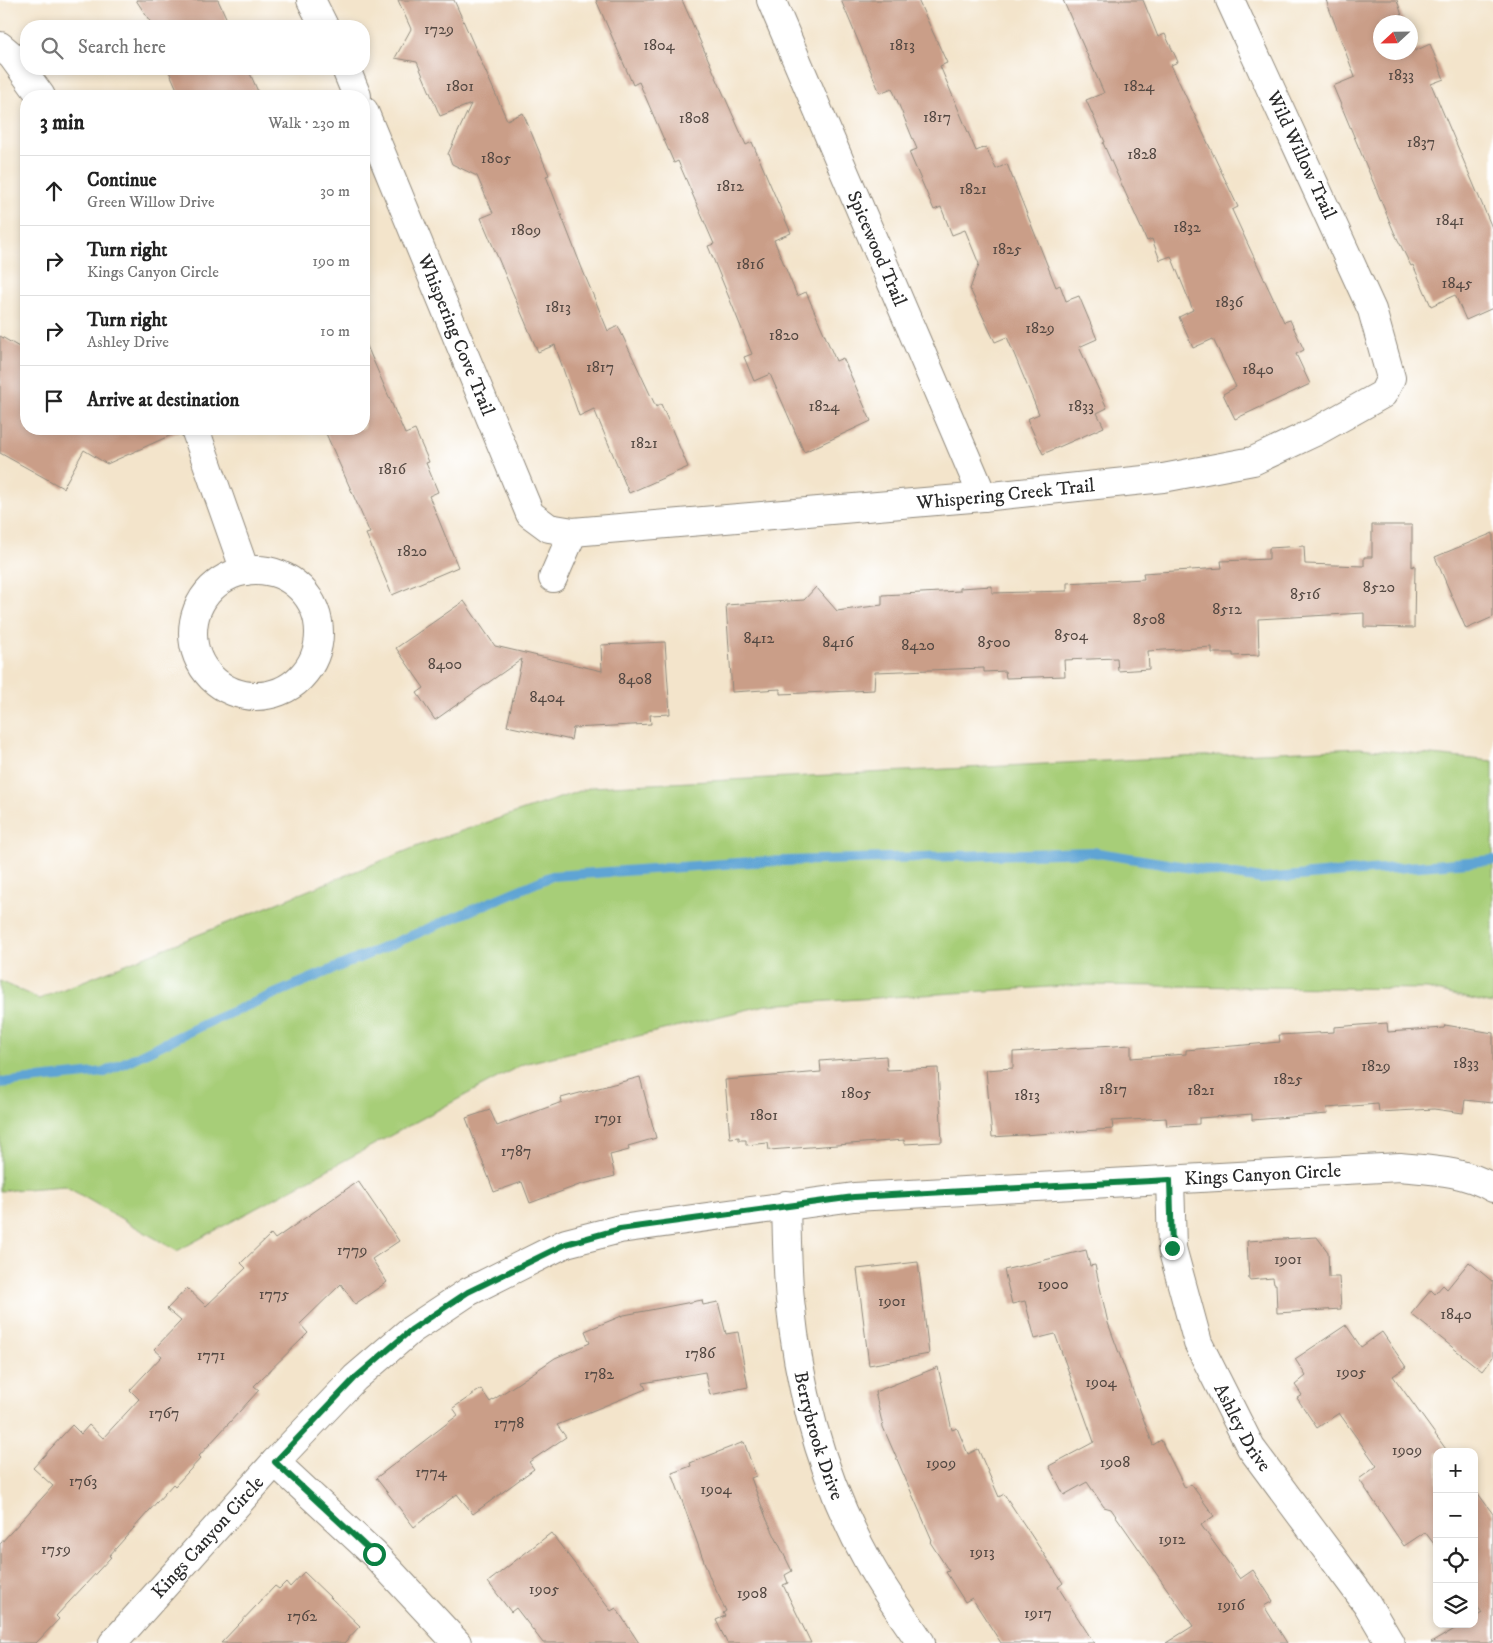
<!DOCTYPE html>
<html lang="en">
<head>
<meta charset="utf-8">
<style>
  body { margin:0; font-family:"IM FELL DW Pica",serif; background:#f6f6f6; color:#222 }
  .controls { position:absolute; right:15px; bottom:15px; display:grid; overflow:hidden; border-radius:10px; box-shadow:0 2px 8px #0003 }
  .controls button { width:45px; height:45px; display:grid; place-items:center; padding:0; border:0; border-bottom:1px solid #e0e0e0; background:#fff; color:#222; font:25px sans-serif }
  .compass { position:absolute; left:1373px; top:15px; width:45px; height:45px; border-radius:50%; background:#fff; box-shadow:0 2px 8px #0003; rotate:248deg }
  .stop { position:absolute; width:15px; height:15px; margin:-11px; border:4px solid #0b8043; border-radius:50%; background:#fff }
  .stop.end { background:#0b8043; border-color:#fff; box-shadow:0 1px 5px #0008 }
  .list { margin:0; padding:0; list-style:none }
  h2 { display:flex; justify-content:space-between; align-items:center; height:65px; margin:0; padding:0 20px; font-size:21px }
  h2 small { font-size:16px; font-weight:400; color:#767676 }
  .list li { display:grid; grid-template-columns:32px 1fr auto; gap:15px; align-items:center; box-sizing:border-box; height:70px; padding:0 20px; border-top:1px solid #e0e0e0 }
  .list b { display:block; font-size:19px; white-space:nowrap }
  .list p { margin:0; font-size:16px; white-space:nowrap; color:#767676 }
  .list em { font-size:16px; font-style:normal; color:#767676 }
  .icon { flex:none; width:28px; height:28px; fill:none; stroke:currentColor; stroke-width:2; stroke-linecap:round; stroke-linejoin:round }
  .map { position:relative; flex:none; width:1493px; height:1643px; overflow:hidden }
  .search { position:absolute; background:#fff; box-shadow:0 2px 8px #0003; left:20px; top:20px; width:350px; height:55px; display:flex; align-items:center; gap:12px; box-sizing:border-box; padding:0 18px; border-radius:20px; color:#767676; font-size:19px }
  .panel { position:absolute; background:#fff; box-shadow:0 2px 8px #0003; left:20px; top:90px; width:350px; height:345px; border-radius:20px }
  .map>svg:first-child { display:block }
  .grass { fill:#a7ce78; stroke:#697c52 }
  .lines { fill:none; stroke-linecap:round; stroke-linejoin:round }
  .stream { stroke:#5fa4d4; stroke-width:10 }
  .building { fill:#ca9e88 }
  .minor-casing { stroke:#8f887b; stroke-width:30 }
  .minor { stroke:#fff; stroke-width:28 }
  .route { stroke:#0b8043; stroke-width:6 }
  .labels { text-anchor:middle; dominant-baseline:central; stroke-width:4.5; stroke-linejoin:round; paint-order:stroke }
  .number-label { font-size:16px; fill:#534842 }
  .street-label { font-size:19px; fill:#2b2b2b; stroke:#fff }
</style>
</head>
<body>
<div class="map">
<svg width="1493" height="1643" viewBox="0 0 1493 1643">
  <rect width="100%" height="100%" fill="#fff"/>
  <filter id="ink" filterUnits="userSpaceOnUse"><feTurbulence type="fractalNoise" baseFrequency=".02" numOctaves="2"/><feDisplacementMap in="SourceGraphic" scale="10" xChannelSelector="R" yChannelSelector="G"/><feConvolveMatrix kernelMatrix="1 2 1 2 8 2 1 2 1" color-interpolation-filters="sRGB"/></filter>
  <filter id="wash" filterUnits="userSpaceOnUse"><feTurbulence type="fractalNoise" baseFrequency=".0096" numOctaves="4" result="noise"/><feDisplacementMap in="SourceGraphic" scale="20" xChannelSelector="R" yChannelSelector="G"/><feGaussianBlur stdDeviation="1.12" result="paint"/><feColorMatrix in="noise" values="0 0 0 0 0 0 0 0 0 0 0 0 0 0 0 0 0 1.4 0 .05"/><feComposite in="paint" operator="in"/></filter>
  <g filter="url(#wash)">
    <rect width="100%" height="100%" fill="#f3e4cb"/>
    <!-- grass -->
    <path class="grass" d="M1359,748L1493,761V1004L1427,989L1080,985L766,1005L523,1064L177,1251L65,1186L0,1191V981L39,999L423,844L592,787Z"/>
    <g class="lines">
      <!-- stream -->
      <path class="stream" d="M0,1083L105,1072L211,1021L552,876L752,862L1092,852L1261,879L1493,860"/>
    </g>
    <g id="blocks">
      <!-- building -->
      <g class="building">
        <path d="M136,0H218L230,26H153Z"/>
        <path d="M398,0H454L507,120L523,113L549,175L546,176L583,271L608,331L618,326L656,407L661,404L688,467L629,493L594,409L579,416L555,345L538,352L481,218L493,213L477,176L452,164L448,154L471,104L440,116L417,62L395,58L411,29Z"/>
        <path d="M596,0H682L746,145L752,142L791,233L774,240L797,296L806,292L836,361L843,358L871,421L804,452L770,374L754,381L744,357L752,354L708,246L714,244L678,161L674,163L639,82L633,85Z"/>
        <path d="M841,0H918L947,63L940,66L976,151L986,147L996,169L1007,164L1056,287L1060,285L1066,301L1079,296L1097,339L1079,347L1107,408L1097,413L1104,427L1043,454L1027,419L1039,414L1007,337L995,342L970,289L979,264L965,230L952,235L941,207L934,210L909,152L917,149L892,88L880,93Z"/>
        <path d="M1063,0H1143L1158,37L1165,34L1178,62L1171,65L1238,207L1232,210L1284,322L1290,320L1304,350L1296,354L1310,384L1235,419L1223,394L1236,387L1213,339L1193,348L1179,317L1193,310L1171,256L1160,260L1152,239L1147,241L1103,143L1105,142L1086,100L1104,93Z"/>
        <path d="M1326,0H1397L1404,22H1380V52H1410V39L1415,51L1430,44L1444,79L1431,84L1493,230V308L1466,320L1455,295L1431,306L1413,265L1411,266L1394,232L1333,86L1355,77Z"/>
        <path d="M168,69H248L260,96H180Z"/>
        <path d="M0,336L26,351V429H180V431L107,464L84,450L63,488L0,453Z"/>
        <path d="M364,339L405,434L415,430L429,462L426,463L438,492L429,496L458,567L392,595L366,534L370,533L324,429H364Z"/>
        <path d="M1372,525H1412V567L1415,565L1414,628L1364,627V613L1258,619L1259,655L1233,656V653H1212V647L1148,651L1149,669L1118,671L1117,658L1064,660L1065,676L1006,678L1005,671L984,672V668L875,672L874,690L780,694V689L732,692L726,605L804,600L816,587L837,611L882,605V595L960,591V588L992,586V593L1067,591V583L1144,579L1143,573L1222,568L1221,561L1269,559V548L1304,546L1305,564L1364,566V557H1372Z"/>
        <path d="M1493,533V617L1466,629L1435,557Z"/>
        <path d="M464,601L495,646L602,671L601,645L665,642L670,714L650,715L651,724L573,728L571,740L507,726L522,659L435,720L417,693L424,688L396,648Z"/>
        <path d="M1387,1023L1388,1032L1444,1028L1445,1025L1493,1033V1103L1465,1100L1463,1113L1434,1109L1379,1112L1378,1104L1327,1108L1328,1114L1252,1120V1114L1199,1118V1124L1167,1126L1166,1118L1112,1121L1113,1129L992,1137L986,1070L1013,1068V1052L1131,1045V1058L1186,1054V1050L1280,1042L1279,1035L1334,1032V1027Z"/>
        <path d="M886,1056L887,1070L938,1068L942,1142L904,1144V1140L769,1150L768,1143L746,1145V1140H739V1137L730,1138L725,1080L821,1072L820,1061Z"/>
        <path d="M640,1077L656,1138L628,1146L629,1150L610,1155L615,1176L579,1185L530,1203L522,1182L494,1192L466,1118L490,1110L497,1126L562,1102L561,1098Z"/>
        <path d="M358,1181L399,1241L372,1259L387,1282L355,1304L341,1284L300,1324L308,1333L254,1386L259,1390L199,1456L201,1458L175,1486L173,1484L109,1556L111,1557L56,1616L59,1619L36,1643H0V1544L53,1486L33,1468L72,1425L81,1434L89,1425L103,1438L139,1399L130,1390L162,1356L154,1349L181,1321L167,1309L187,1288L206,1306L246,1268L241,1263L271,1234L275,1239Z"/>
        <path d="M1317,1237L1328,1252L1329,1277H1339L1341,1309L1277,1313L1276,1284H1274L1273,1278L1249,1280L1247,1241Z"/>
        <path d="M1086,1250L1090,1266L1095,1265L1108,1323L1153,1445L1161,1440L1185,1488L1191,1484L1214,1516L1201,1525L1240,1579L1253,1570L1273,1601L1264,1606L1287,1643H1166L1193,1626L1111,1509L1104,1507L1087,1482L1064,1495L1049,1466L1094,1442L1055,1334L1035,1339L1025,1301L1012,1304L1004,1270Z"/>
        <path d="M918,1262L929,1354L869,1365L857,1269Z"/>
        <path d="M1469,1262L1493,1282V1357L1482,1371L1411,1314L1431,1290L1435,1294L1443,1285L1447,1289Z"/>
        <path d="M702,1300L703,1305L718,1302L726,1334L738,1332L748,1387L710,1395L705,1372L643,1383L646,1389L557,1425L566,1437L529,1462L534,1469L473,1514L457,1494L414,1527L376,1478L458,1415L453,1408L481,1389L490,1402L555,1358L590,1343L585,1331L624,1315Z"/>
        <path d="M1346,1325L1361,1347L1382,1332L1406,1367L1393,1376L1448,1452H1437V1548L1425,1532L1404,1546L1359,1479L1377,1466L1339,1413L1317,1428L1297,1398L1302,1395L1295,1385L1306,1376L1295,1359Z"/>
        <path d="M938,1367L952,1430L957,1428L968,1454L978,1449L999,1497L1004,1494L1063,1583L1058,1587L1094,1643H1001L972,1598L965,1602L946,1572L949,1571L930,1542L932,1540L883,1427L875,1392Z"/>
        <path d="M744,1442L756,1476L751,1478L767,1520L792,1571L785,1575L788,1583L783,1585L811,1643H727L716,1620L725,1616L723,1613L726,1611L710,1578L672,1473L691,1466L690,1463Z"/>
        <path d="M1474,1488L1493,1514V1643H1431L1463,1624H1474V1618L1482,1613L1474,1602Z"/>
        <path d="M551,1533L611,1611L616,1608L639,1643H543L516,1608L511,1612L488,1582Z"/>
        <path d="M304,1572L360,1626L344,1643H221L275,1586L279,1589L286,1582L290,1587Z"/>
      </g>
    </g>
  </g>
  <g filter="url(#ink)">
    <use href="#blocks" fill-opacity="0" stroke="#8f887b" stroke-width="1"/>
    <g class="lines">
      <defs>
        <g id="minor">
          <path d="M311,0L324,26"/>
          <path id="s1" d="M771,0L983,497"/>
          <path d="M0,46L12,56L41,96"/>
          <path d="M346,69L357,96"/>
          <path id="s2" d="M364,111L530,514L549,528L573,532L983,497L1163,478L1253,461L1317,431L1383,394L1391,378L1372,310L1230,0"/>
          <path d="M195,429L245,571"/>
          <circle cx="256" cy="633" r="63"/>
          <path d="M553,578L573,532"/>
          <path id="s3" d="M1170,1180L1172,1248L1198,1343L1251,1448L1367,1604L1390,1643"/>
          <path id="s4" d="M786,1205C787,1236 787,1268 790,1300C799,1392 824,1483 869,1563C884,1591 904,1617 921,1643"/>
          <path d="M275,1462L374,1554L457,1643"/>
          <path id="s5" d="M113,1643L275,1462L355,1378L411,1330L468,1292L566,1243L620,1229L854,1197L1400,1167C1432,1170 1465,1171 1493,1188"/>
        </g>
      </defs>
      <!-- minor casing -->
      <use href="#minor" class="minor-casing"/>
      <!-- minor -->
      <use href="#minor" class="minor"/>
    </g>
  </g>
  <g class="lines" filter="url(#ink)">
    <!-- route -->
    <path class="route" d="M374,1554L275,1462L355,1378L411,1330L468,1292L566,1244L620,1229L854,1197L1170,1180L1172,1248"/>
  </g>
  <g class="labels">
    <!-- number labels -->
    <g class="number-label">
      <text x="439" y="29">1729</text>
      <text x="659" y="45">1804</text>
      <text x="902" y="45">1813</text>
      <text x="1401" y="75">1833</text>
      <text x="460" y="86">1801</text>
      <text x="1139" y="86">1824</text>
      <text x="937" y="117">1817</text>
      <text x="694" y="118">1808</text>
      <text x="1421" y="142">1837</text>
      <text x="1142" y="154">1828</text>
      <text x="496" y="158">1805</text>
      <text x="730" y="186">1812</text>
      <text x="973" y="189">1821</text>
      <text x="1450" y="220">1841</text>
      <text x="1187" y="227">1832</text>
      <text x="526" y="230">1809</text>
      <text x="1007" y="249">1825</text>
      <text x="750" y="264">1816</text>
      <text x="1457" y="283">1845</text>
      <text x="1229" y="302">1836</text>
      <text x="558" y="307">1813</text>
      <text x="1040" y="328">1829</text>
      <text x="784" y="335">1820</text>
      <text x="600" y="367">1817</text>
      <text x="1258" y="369">1840</text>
      <text x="824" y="406">1824</text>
      <text x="1081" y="406">1833</text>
      <text x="644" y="443">1821</text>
      <text x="392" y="469">1816</text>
      <text x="412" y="551">1820</text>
      <text x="1379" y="587">8520</text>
      <text x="1305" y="594">8516</text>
      <text x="1227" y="609">8512</text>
      <text x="1149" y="619">8508</text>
      <text x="1071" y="635">8504</text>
      <text x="759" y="638">8412</text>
      <text x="838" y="642">8416</text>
      <text x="994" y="642">8500</text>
      <text x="918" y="645">8420</text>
      <text x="445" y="664">8400</text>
      <text x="635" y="679">8408</text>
      <text x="547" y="697">8404</text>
      <text x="1466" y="1063">1833</text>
      <text x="1376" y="1066">1829</text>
      <text x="1288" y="1079">1825</text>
      <text x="1113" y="1089">1817</text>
      <text x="1201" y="1090">1821</text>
      <text x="856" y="1093">1805</text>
      <text x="1027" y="1095">1813</text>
      <text x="764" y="1115">1801</text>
      <text x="608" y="1118">1791</text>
      <text x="516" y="1151">1787</text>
      <text x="352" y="1250">1779</text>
      <text x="1288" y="1259">1901</text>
      <text x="1053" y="1284">1900</text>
      <text x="274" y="1294">1775</text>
      <text x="892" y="1301">1901</text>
      <text x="1456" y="1314">1840</text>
      <text x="700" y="1353">1786</text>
      <text x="211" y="1355">1771</text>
      <text x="1351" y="1372">1905</text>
      <text x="599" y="1374">1782</text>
      <text x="1101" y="1382">1904</text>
      <text x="164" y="1413">1767</text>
      <text x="509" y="1423">1778</text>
      <text x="1407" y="1450">1909</text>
      <text x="1115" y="1462">1908</text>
      <text x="941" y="1463">1909</text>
      <text x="431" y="1472">1774</text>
      <text x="83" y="1481">1763</text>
      <text x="716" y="1489">1904</text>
      <text x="1172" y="1539">1912</text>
      <text x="56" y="1549">1759</text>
      <text x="982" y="1552">1913</text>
      <text x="544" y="1589">1905</text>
      <text x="752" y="1593">1908</text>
      <text x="1231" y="1605">1916</text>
      <text x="1038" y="1613">1917</text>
      <text x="302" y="1616">1762</text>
    </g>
    <!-- street labels -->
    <g class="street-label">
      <text transform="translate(1301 155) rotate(65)">Wild Willow Trail</text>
      <text stroke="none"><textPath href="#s1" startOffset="270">Spicewood Trail</textPath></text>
      <text stroke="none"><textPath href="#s2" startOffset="242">Whispering Cove Trail</textPath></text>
      <text stroke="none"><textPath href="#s2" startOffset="918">Whispering Creek Trail</textPath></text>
      <text stroke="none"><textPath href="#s5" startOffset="1312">Kings Canyon Circle</textPath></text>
      <text stroke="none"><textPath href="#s3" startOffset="262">Ashley Drive</textPath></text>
      <text stroke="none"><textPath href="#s4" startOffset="234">Berrybrook Drive</textPath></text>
      <text stroke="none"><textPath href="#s5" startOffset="142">Kings Canyon Circle</textPath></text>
    </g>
  </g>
</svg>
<div class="controls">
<button>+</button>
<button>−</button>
<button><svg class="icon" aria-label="locate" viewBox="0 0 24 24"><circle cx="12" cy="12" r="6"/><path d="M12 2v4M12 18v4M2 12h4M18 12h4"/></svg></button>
<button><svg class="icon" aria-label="layers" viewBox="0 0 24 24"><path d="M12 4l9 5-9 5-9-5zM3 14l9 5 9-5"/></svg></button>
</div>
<svg class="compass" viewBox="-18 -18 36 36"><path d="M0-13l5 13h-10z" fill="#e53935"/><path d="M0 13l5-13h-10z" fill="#767676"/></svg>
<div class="stop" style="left:374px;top:1554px"></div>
<div class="stop end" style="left:1172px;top:1248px"></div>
<div class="search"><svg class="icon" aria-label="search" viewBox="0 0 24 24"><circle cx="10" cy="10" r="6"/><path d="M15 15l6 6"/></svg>Search here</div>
<section class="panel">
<h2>3 min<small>Walk · 230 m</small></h2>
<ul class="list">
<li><svg class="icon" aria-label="ahead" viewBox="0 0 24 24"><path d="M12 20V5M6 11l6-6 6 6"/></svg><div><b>Continue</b><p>Green Willow Drive</p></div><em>30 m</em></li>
<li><svg class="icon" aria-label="right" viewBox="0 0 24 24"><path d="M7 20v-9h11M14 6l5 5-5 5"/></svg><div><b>Turn right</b><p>Kings Canyon Circle</p></div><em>190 m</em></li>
<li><svg class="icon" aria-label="right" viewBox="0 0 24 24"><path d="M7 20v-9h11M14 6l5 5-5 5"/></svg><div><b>Turn right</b><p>Ashley Drive</p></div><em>10 m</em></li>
<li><svg class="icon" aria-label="arrive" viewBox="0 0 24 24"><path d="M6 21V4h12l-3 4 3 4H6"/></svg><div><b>Arrive at destination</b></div></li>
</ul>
</section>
</div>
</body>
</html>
